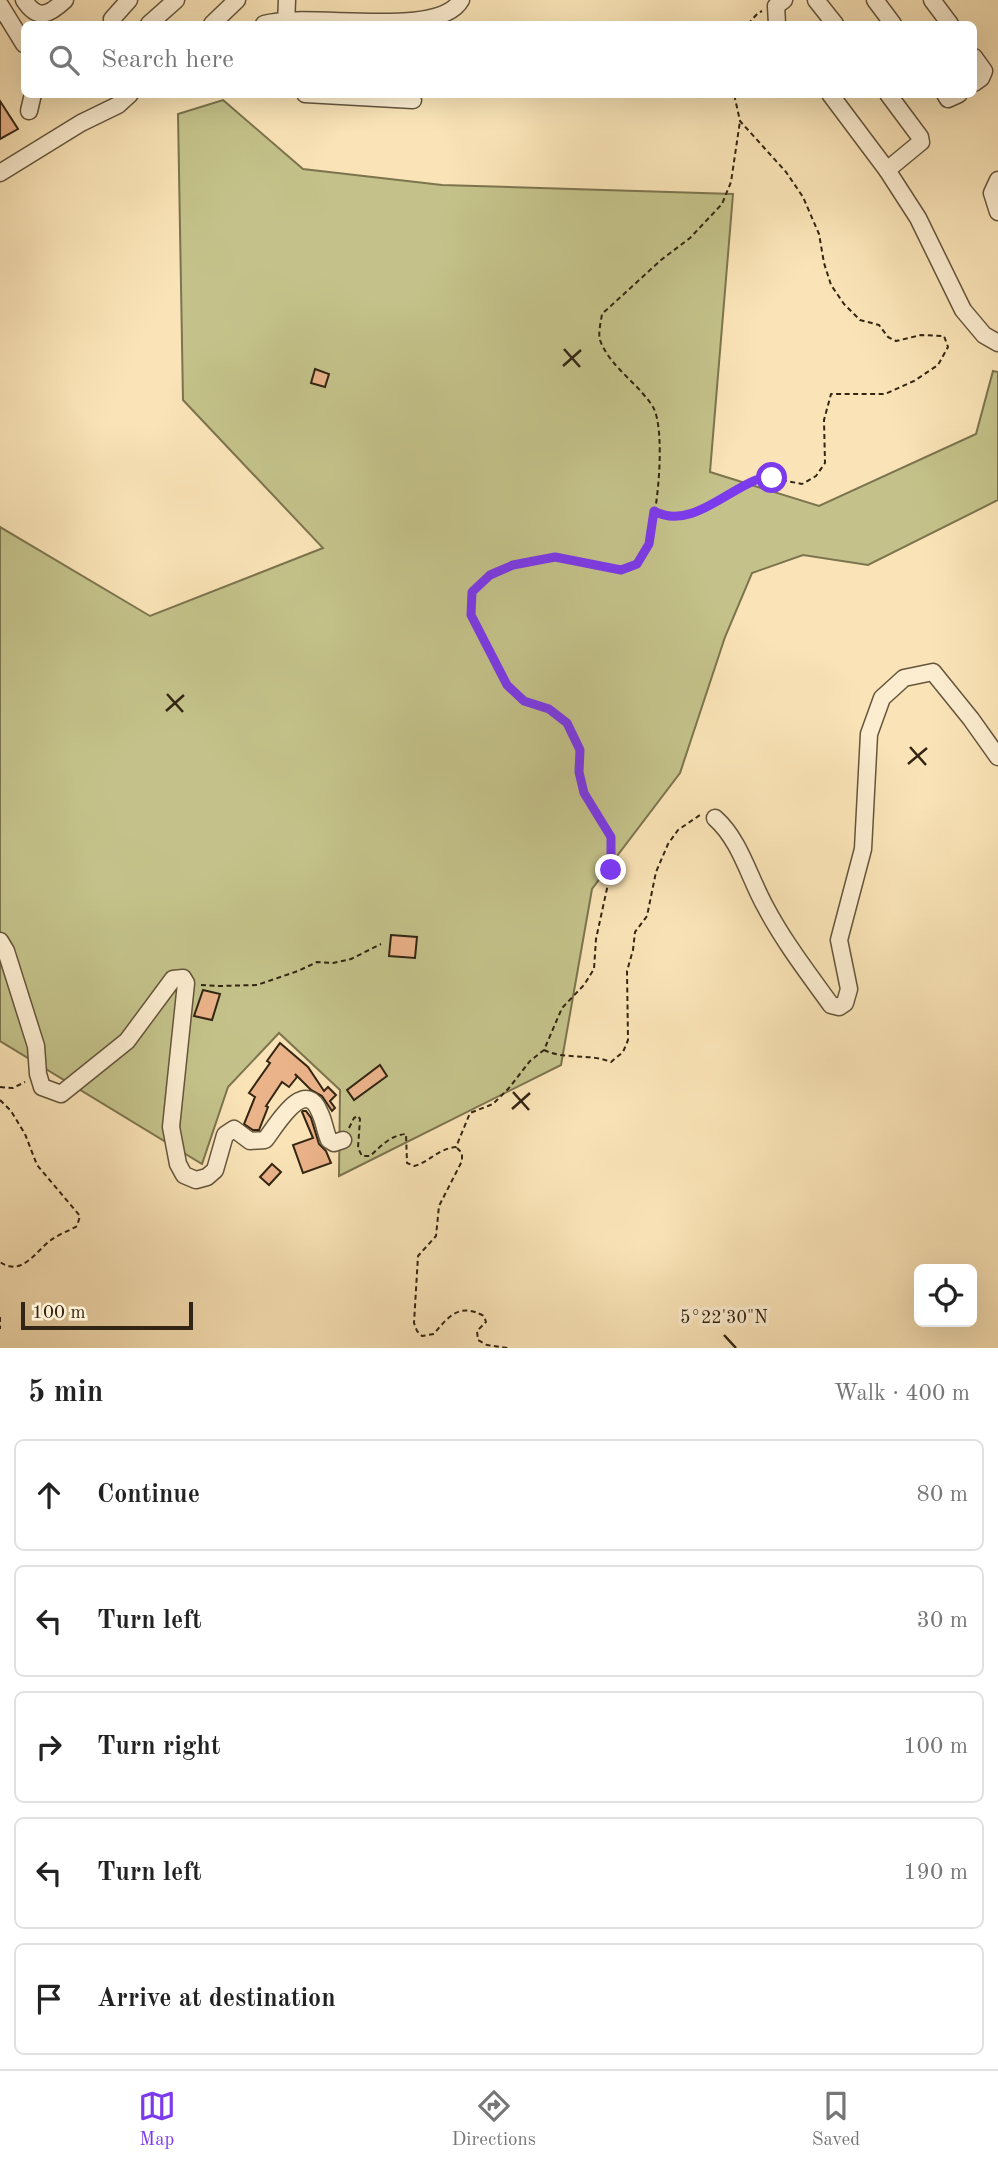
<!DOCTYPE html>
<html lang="en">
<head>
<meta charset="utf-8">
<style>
  body { margin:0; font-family:"Old Standard TT",serif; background:#f6f6f6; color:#222 }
  .controls { position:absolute; right:21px; bottom:21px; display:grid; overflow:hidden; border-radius:10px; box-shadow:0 7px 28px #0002 }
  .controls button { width:63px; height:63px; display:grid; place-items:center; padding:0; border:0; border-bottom:2px solid #e0e0e0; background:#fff; color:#222; font:35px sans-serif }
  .scale { position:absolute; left:21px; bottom:18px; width:172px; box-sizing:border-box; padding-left:7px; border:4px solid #332513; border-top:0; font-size:19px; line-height:24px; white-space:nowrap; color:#332513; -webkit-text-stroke:5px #fcedd0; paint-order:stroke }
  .stop { position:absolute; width:21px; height:21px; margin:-16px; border:5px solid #7c3aed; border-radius:50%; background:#fff }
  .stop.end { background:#7c3aed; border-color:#fff; box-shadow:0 2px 7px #0008 }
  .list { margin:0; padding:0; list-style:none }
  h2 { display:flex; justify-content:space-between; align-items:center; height:91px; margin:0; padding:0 28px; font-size:30px }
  h2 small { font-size:23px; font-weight:400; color:#767676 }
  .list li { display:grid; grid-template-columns:46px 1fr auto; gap:21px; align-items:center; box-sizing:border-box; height:112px; margin:0 14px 14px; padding:0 14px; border:2px solid #e0e0e0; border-radius:10px }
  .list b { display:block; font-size:26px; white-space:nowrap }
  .list em { font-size:23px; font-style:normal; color:#767676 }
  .icon { flex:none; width:38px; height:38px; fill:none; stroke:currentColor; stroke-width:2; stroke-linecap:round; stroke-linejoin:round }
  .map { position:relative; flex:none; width:998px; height:1348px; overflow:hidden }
  .search { position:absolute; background:#fff; box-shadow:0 7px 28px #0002; left:21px; right:21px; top:21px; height:77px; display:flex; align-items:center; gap:18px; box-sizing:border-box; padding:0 24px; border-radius:10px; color:#767676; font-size:26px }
  .sheet { height:721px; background:#fff }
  nav { display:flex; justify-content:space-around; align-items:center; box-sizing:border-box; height:98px; border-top:2px solid #e0e0e0; background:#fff; font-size:19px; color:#767676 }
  nav a { display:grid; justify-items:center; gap:4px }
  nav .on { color:#7c3aed }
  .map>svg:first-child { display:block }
  .green { fill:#c4c28a; stroke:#7c744e; stroke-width:2 }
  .building { fill:#ebb38a; stroke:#332513; stroke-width:2 }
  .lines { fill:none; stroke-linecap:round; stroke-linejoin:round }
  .minor-casing { stroke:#65553c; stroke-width:19 }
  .path { stroke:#332513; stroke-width:2; stroke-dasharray:5 3.5; stroke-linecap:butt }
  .minor { stroke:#fcedd0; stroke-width:16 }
  .route { stroke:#7c3aed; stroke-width:9 }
  .ticks { fill:none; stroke:#332513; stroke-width:2.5 }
  .ticks-label { font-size:18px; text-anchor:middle; fill:#332513; stroke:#fcedd0; stroke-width:7; stroke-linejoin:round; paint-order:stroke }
</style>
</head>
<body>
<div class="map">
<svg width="998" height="1348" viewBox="0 0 998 1348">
  <rect width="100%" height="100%" fill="#fae4b7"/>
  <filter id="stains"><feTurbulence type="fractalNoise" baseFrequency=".00286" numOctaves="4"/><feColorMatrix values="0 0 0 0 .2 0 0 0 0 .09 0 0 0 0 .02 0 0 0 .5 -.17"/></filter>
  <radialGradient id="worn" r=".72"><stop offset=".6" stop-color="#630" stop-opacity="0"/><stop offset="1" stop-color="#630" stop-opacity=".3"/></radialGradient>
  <!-- green -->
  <path class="green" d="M223,100L303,169L442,185L733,194L710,472L819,506L976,434L993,371L998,372V500L868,565L803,555L752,573L725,637L680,773L592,889L561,1065L339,1176L340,1090L279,1033L228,1087L202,1164L0,1041V527L150,616L323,548L183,400L178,114Z"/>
  <!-- building -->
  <g class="building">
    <path d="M0,101L18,129L0,139Z"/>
    <path d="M315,369L329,374L325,387L311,383Z"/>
    <path d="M391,935L417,937L415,958L389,956Z"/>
    <path d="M203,990L220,994L212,1020L194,1016Z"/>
    <path d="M280,1043L308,1067L324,1091L328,1087L336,1095L330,1101L335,1108L332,1111L322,1096L311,1090L295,1074L297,1077L289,1087L282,1082L266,1106L268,1107L259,1130H253L244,1124L255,1097L249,1093L270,1063L267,1061Z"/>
    <path d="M380,1065L387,1076L354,1100L347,1090Z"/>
    <path d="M303,1111H306L311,1118L319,1144L326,1151L331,1163L303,1173L293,1145L313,1138L302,1112Z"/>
    <path d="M272,1164L281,1172L269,1185L260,1177Z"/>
  </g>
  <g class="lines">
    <defs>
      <g id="minor">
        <path d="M24,0C38,22 50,14 65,0"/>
        <path d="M816,0L835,24"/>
        <path d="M875,0L893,24"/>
        <path d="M932,0L950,24"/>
        <path d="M0,5L24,44"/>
        <path d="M114,24L112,19L129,0"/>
        <path d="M149,24L176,0"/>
        <path d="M212,24L237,0"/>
        <path d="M264,24C308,11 439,40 461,0"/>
        <path d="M286,24L287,0"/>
        <path d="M777,24L776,6L784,0"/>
        <path d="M974,57L984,71L981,78L974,83"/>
        <path d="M305,94L413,100"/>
        <path d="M830,94L887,170L918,218L963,310L984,335L998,343"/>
        <path d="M945,94L948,99L959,94"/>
        <path d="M29,111L33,94"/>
        <path d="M887,170L921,142L920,137L888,94"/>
        <path d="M0,173L81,123L118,105L130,94"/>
        <path d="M998,180L992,193L998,212"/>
        <path d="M715,818C740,840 749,877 765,906C784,942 808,973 831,1005L839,1007L845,1003L849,989L839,940L863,849L869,734L882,698L904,678L933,672L971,719L998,757"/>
        <path d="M0,941L6,951L36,1046L38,1074L42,1087L61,1094L127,1041L173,979L183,978L186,983L171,1127L178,1164L184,1175L196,1180L207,1177L215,1170L225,1135L234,1129L250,1141L265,1140C275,1128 305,1074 320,1113C324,1121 325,1131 329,1140L334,1143L343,1140"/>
      </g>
    </defs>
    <!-- minor casing -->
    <use href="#minor" class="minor-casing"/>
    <!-- path -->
    <g class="path">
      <path d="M748,24L758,13L762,11"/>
      <path d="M656,512L665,517L700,510L757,479L772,478L802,484L816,476L825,463L824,420L831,394H885L914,381L938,365L948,347L944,336L921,335L896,341L888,337L879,325L860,320L844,304L831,285L824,263L819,234L803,197L786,172L740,121L734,94"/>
      <path d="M201,985L220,986L257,985L298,971L317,962L333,963L351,959L381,944"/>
      <path d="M544,1050C564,1060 589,1053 611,1062L623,1052L628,1040L627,971L633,950L635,932L647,916L656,872L668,844L678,830L700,815"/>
      <path d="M0,1087L13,1088L25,1082"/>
      <path d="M0,1100L11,1111L25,1134L37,1165L80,1216L77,1226C69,1231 59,1234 51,1240C35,1252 22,1277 0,1262"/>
      <path d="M349,1128L354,1118L358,1116L360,1119L358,1148L362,1156H370C381,1146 391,1135 406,1134L407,1163L414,1166C430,1162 437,1149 456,1147L470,1113L493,1104L509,1088L530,1061L544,1050L562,1008L584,985L594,969L596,939L611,870V837L584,793L579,772L580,750L567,723L549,709L524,701L507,685L471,615L472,592C495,570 522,558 554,557C583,557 624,586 643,554C657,532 667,431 653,407C639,384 609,366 600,340C598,333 601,321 602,314L661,260L690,238L722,204L731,182L740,121"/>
      <path d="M457,1148L462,1153V1161L439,1206L436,1236L418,1256L414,1323L417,1331L422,1336L434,1334C449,1315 460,1303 484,1316L486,1322L477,1331L478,1340L487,1345L508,1348"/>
      <path d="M0,1317V1329"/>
    </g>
    <!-- minor -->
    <use href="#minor" class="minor"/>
  </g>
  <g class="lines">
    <!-- route -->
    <path class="route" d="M611,870V837L584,793L579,772L580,750L567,723L549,709L524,701L507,685L471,615L472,592L490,575L513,565L555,557L621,570L637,564L649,544L654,511C689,530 725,492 756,480C761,478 767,479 772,478"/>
  </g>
  <!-- ticks -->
  <path class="ticks" d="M564,349L580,367M563,366L581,350M167,694L183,712M166,711L184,695M910,747L926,765M908,764L927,748M513,1092L529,1110M512,1109L530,1093M724,1335L736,1348"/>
  <g class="ticks-label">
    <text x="724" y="1323">5°22'30"N</text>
  </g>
  <rect width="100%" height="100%" filter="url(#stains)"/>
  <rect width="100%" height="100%" fill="url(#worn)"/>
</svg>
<div class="controls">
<button><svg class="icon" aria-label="locate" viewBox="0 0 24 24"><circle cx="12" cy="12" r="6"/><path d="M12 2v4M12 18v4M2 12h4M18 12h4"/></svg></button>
</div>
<div class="scale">100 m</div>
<div class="stop" style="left:772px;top:478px"></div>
<div class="stop end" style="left:611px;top:870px"></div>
<div class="search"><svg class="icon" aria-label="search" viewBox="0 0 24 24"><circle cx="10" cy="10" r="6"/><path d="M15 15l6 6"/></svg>Search here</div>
</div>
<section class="sheet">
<h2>5 min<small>Walk · 400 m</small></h2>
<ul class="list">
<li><svg class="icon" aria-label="ahead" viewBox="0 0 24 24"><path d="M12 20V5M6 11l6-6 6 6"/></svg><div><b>Continue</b></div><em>80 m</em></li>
<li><svg class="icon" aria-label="left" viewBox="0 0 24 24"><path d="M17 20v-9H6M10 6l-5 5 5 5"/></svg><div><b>Turn left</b></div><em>30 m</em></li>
<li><svg class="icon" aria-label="right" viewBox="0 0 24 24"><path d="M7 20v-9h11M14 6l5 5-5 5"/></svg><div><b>Turn right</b></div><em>100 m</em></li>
<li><svg class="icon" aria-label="left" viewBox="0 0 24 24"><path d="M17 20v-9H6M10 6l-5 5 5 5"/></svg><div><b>Turn left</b></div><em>190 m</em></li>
<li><svg class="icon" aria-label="arrive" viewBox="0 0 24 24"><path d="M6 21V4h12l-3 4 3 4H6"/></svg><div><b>Arrive at destination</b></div></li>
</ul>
</section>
<nav>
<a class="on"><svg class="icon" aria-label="map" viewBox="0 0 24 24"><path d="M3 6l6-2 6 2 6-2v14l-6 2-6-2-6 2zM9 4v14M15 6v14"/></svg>Map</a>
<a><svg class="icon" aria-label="directions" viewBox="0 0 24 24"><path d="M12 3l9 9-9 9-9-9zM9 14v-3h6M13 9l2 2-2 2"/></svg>Directions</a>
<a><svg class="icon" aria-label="saved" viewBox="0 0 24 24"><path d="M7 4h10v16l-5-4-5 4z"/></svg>Saved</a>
</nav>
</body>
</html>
